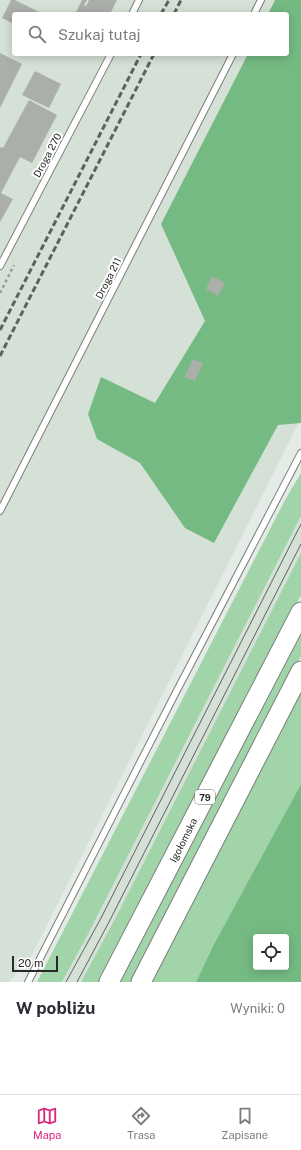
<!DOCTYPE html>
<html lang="pl">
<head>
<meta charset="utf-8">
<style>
  body { margin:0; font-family:"Public Sans",sans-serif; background:#f2f2f3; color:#2b2b33 }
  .controls { position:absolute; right:12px; bottom:12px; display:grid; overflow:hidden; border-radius:4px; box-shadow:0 2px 10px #0003 }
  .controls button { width:36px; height:36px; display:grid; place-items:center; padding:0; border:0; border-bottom:1px solid #e1e1e2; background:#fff; color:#2b2b33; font:20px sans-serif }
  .scale { position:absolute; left:12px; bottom:10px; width:46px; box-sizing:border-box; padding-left:4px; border:2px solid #272a28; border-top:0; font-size:11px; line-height:14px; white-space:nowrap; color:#272a28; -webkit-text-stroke:3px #fff; paint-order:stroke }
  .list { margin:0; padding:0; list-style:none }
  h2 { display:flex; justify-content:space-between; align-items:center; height:52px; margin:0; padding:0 16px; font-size:17px }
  h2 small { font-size:13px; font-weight:400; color:#7c7c81 }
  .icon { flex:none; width:22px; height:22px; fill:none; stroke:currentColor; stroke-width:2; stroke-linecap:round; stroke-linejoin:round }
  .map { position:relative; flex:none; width:301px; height:982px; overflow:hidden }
  .search { position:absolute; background:#fff; box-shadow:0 2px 10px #0003; left:12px; right:12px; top:12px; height:44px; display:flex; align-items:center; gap:10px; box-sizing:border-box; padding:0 14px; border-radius:4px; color:#7c7c81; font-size:15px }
  .sheet { height:112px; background:#fff }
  nav { display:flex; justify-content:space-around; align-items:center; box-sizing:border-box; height:56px; border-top:1px solid #e1e1e2; background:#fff; font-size:11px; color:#7c7c81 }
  nav a { display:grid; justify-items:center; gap:2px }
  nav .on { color:#db2777 }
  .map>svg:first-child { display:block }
  .built { fill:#d5e1d7; fill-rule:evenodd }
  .green { fill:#a1d4a9 }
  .forest { fill:#74ba82; fill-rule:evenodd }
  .building { fill:#aaafaa }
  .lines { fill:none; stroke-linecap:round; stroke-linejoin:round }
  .lane-casing { stroke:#797f7a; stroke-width:8 }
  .primary-casing { stroke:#797f7a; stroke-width:21 }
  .path { stroke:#999e9a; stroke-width:2.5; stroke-dasharray:3 3; stroke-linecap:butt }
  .lane { stroke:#fff; stroke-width:6 }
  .primary { stroke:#fff; stroke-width:19 }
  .tram { stroke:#5e625f; stroke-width:1 }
  .rail { stroke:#5e625f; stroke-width:3; stroke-dasharray:6 3; stroke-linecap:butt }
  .labels { text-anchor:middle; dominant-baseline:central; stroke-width:4; stroke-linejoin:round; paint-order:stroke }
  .shield { fill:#fff; stroke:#686a68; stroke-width:1 }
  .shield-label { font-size:9px; font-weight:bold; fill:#272a28 }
  .street-label { font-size:10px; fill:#272a28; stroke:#fff }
</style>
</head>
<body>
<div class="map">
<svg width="301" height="982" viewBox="0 0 301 982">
  <rect width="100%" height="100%" fill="#e4eae5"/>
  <!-- built -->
  <g class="built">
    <path d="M0,0H301V418L32,955L9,982H0ZM14,14H287V54H14Z"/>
    <path d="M301,516V553L117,915L81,982H62L86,938Z"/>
  </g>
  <!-- green -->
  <g class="green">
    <path d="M301,473V516L86,938L62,982H37L285,500Z"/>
    <path d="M301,553V595L296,605L100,982H81L117,915Z"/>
    <path d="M301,633V656L133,982H119Z"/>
    <path d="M301,692V784L213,946L196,982H150Z"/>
  </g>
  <!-- forest -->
  <g class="forest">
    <path d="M275,0H301V423L278,425L214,543L185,528L140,463L97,439L88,414L101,377L155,403L205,321L161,224L248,54H287V14H268Z"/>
    <path d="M301,784V982H196L213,946ZM256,937H286V967H256Z"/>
  </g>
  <!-- building -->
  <g class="building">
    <path d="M11,0H15L43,14H14V24L2,18Z"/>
    <path d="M82,0H87L84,5L86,6L89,0H117L110,14H75Z"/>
    <path d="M0,53L22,64L0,108Z"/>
    <path d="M35,71L61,84L49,108L22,95Z"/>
    <path d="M29,100L57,115L32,163L20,157L1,193L13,199L0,222V147L3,148Z"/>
    <path d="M212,276L225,283L218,296L206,289Z"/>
    <path d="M193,359L203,363L195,381L184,377Z"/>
  </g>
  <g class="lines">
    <defs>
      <g id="lane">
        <path d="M132,14L139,0"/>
        <path d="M254,14L261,0"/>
        <path d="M0,266L111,54"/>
        <path d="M0,511L233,54"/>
        <path d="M28,982L173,698L301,453"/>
      </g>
      <g id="primary">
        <path d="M109,982L301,612"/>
        <path d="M141,982L301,671"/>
      </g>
    </defs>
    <!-- lane casing -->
    <use href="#lane" class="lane-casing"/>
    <!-- primary casing -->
    <use href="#primary" class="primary-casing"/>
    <!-- path -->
    <path class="path" d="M0,293L14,265"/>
    <!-- lane -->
    <use href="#lane" class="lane"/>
    <!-- primary -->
    <use href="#primary" class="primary"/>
    <!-- tram -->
    <g class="tram">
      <path d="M66,982L101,918L301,524"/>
      <path d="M77,982L109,922L301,544"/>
    </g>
    <!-- rail -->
    <g class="rail">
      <path d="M161,14L169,0"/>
      <path d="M174,14L181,0"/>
      <path d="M0,330L141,54"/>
      <path d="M0,356L154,54"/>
    </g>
  </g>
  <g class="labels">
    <!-- shield labels -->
    <rect class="shield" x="195" y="790" width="20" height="14" rx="3"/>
    <g class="shield-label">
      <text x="205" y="797">79</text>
    </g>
    <!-- street labels -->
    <g class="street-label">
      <text transform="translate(47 155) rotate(-62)">Droga 270</text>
      <text transform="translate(108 278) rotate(-63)">Droga 211</text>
      <text transform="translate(183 840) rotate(-63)">Igołomska</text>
    </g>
  </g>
</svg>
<div class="controls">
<button><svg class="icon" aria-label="locate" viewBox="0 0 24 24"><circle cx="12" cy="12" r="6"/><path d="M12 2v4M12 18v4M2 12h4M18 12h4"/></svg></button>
</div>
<div class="scale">20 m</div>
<div class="search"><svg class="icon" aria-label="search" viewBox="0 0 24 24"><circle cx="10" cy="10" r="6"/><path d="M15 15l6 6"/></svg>Szukaj tutaj</div>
</div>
<section class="sheet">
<h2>W pobliżu<small>Wyniki: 0</small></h2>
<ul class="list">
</ul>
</section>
<nav>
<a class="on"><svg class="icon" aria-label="map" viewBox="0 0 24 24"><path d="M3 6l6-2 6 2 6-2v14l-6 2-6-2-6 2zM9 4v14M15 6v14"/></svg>Mapa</a>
<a><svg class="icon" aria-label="directions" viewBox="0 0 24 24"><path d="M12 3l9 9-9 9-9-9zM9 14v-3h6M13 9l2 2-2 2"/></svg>Trasa</a>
<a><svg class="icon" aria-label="saved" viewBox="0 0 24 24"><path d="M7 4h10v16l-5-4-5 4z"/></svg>Zapisane</a>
</nav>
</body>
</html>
